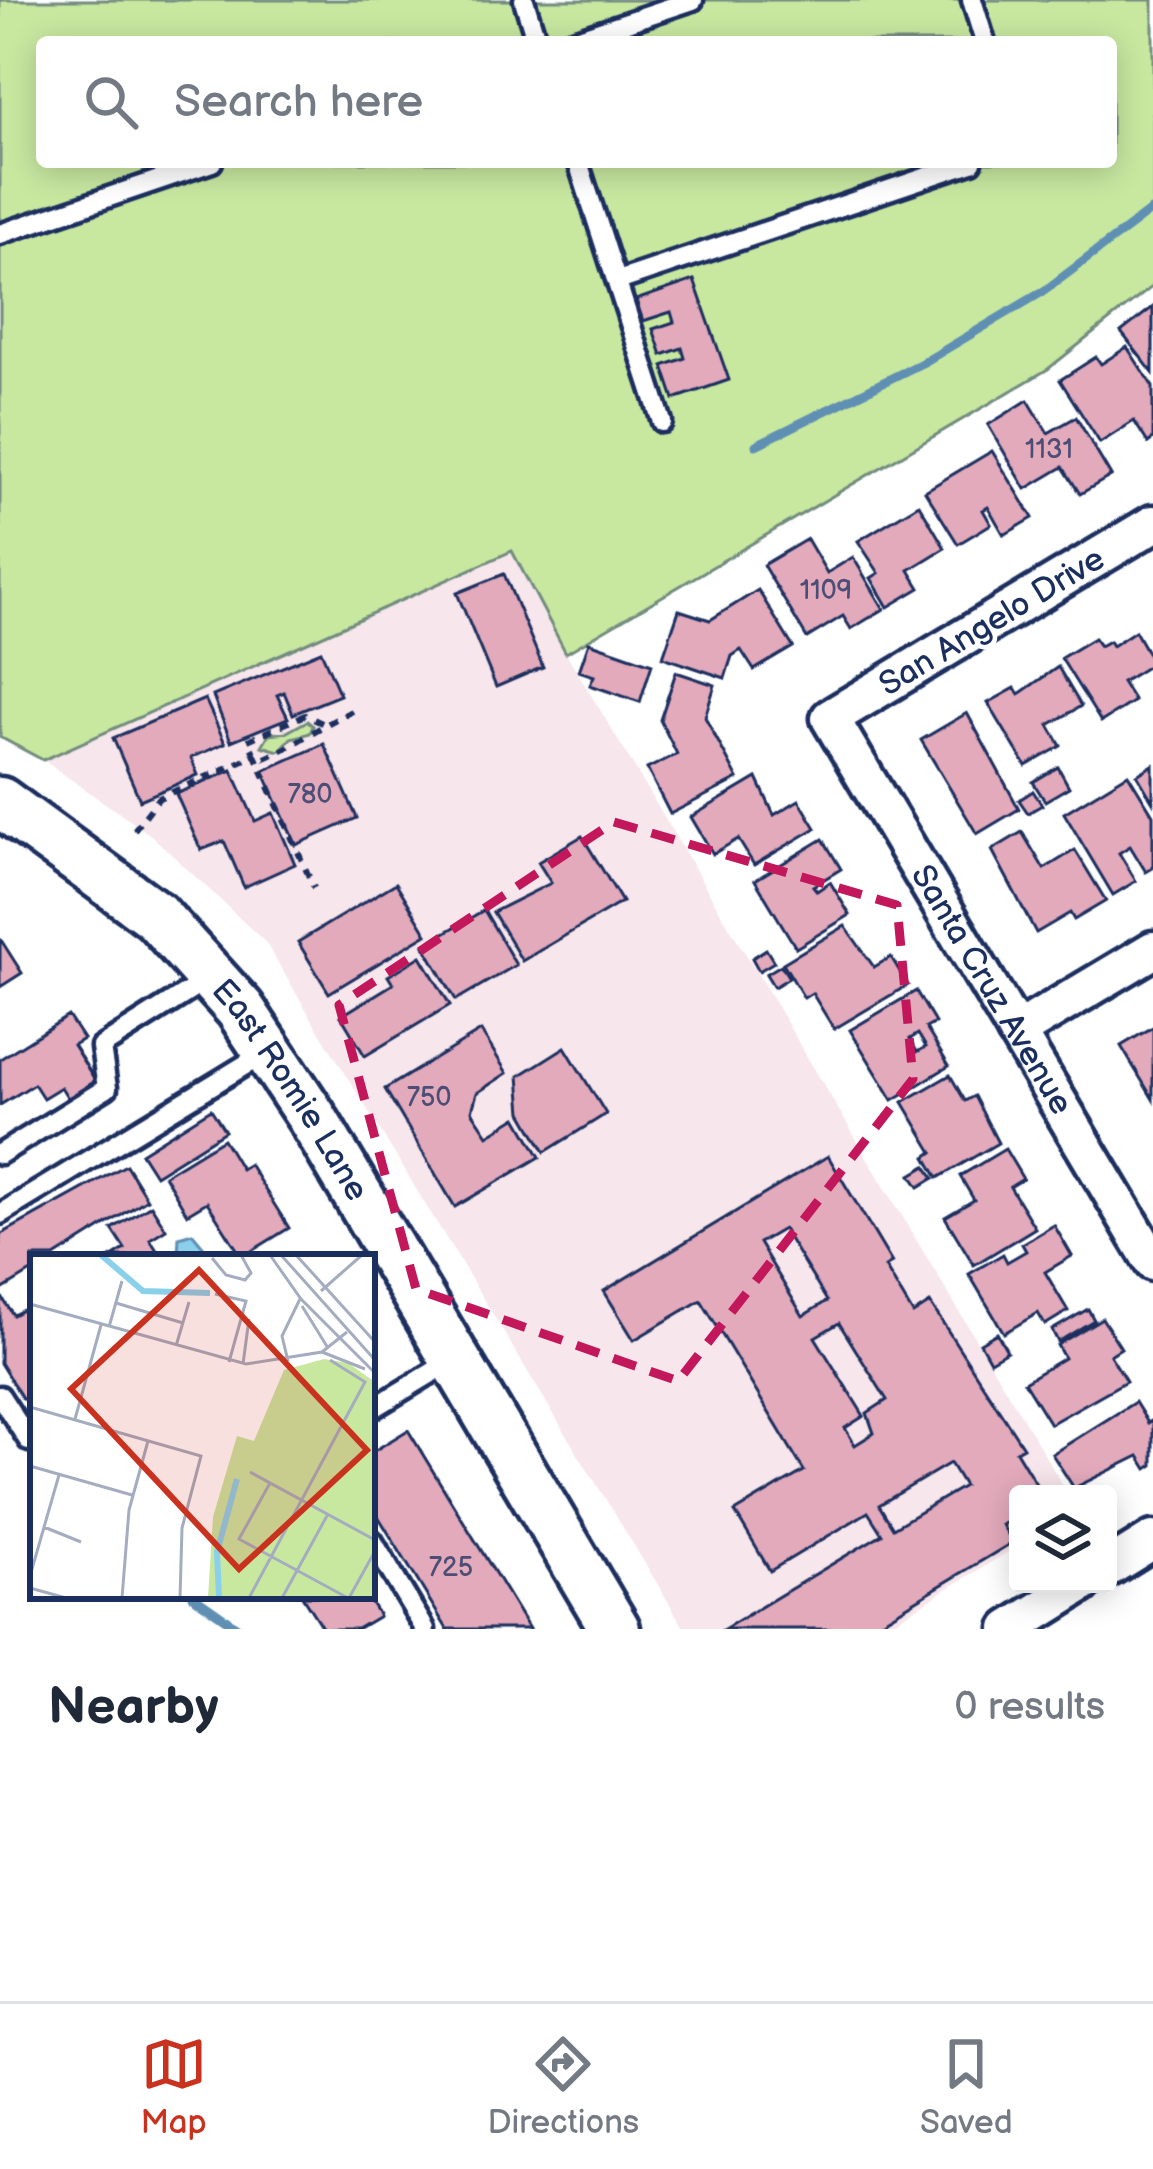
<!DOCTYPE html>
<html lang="en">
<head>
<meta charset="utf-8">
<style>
  body { margin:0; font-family:"Balsamiq Sans",sans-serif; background:#f6f6f7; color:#1f2937 }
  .controls { position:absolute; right:36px; bottom:36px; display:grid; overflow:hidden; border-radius:12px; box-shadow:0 6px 30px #0003 }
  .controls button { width:108px; height:108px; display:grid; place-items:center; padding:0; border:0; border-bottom:3px solid #e0e1e3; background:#fff; color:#1f2937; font:60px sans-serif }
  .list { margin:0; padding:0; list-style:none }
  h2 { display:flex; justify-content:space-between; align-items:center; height:156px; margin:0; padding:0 48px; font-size:51px }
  h2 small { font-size:39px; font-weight:400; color:#747a83 }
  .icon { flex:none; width:66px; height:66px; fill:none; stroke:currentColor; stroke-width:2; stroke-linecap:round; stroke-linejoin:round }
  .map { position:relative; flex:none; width:1153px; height:1629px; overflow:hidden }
  .search { position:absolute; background:#fff; box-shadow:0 6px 30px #0003; left:36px; right:36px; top:36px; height:132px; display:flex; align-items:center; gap:30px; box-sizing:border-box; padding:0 42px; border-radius:12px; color:#747a83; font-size:45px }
  .sheet { height:372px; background:#fff }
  nav { display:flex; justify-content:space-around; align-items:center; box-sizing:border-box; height:168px; border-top:3px solid #e0e1e3; background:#fff; font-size:33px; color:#747a83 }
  nav a { display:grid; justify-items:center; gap:6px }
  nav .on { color:#c8321e }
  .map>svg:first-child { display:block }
  .built { fill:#f7e6eb }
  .green { fill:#c8e8a0; stroke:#728c7f; stroke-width:3; fill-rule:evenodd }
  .water { fill:#8ad0eb; stroke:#5e90b3; stroke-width:3 }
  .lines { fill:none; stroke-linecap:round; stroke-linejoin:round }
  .stream { stroke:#5e90b3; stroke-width:9 }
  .building { fill:#e3aabc; stroke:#1b2f5e; stroke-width:3; fill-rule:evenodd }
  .lane-casing { stroke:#1b2f5e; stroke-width:27 }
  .street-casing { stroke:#1b2f5e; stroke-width:45 }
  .secondary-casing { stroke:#1b2f5e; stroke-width:57 }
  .path { stroke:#1b2f5e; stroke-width:6; stroke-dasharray:9 9; stroke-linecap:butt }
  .lane { stroke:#fff; stroke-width:18 }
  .street { stroke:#fff; stroke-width:36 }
  .secondary { stroke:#fff; stroke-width:48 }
  .marked { fill:none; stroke:#c2185b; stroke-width:9; stroke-dasharray:24 15; stroke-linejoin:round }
  .labels { text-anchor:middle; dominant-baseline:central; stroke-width:9; stroke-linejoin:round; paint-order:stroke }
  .number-label { font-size:27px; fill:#4d4e76 }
  .street-label { font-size:33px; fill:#1b2f5e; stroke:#fff }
  .inset-river { fill:none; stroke:#8ad0eb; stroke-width:6 }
  .inset-road { fill:none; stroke:#a4acbf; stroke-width:3 }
  .view { fill:#c8321e; fill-opacity:0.15; stroke:#c8321e; stroke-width:6 }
  .inset-edge { fill:none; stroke:#1b2f5e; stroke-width:6 }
</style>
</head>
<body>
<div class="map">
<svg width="1153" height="1629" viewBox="0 0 1153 1629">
  <rect width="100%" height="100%" fill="#fff"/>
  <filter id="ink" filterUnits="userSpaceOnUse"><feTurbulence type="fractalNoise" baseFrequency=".00833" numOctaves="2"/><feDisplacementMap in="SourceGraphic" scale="24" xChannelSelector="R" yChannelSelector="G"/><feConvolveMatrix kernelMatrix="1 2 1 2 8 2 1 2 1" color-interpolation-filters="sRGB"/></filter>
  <g filter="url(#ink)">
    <!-- built -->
    <path class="built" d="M512,551L566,653L1068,1494H1018V1546L881,1629H685L265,942L151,835L43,760Z"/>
    <!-- green -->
    <g class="green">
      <path d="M0,0H1153V286L1048,369L566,653L512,551L43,760L0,737ZM42,42H1111V162H42Z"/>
      <path d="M307,721L313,726L310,733L291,738L279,751L262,746L269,734L287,732Z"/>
    </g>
    <!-- water -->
    <path class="water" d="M192,1233L212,1257L178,1254L179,1237Z"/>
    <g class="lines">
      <!-- stream -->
      <g class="stream">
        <path d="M756,445L926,361L1044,291L1153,209"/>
        <path d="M193,1596L240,1629"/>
      </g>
    </g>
    <!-- building -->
    <g class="building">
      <path d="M694,280L729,380L674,399L663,366L685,358L682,348L662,355L653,329L674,322L671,312L643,321L636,300Z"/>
      <path d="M1153,307V373L1121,332Z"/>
      <path d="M1127,347L1153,387V439L1148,443L1134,421L1100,443L1060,380L1096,357L1101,364Z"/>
      <path d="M1028,400L1048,433L1076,417L1111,476L1080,494L1063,467L1026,489L988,425Z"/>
      <path d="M992,451L1033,518L1004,535L988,507L983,510L991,524L958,544L925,491Z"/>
      <path d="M919,504L945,548L909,570L920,588L888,607L871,578L879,573L858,541Z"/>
      <path d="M807,539L827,573L853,557L884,609L851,629L843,616L807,638L763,565Z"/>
      <path d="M504,574L543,667L496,687L457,593Z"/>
      <path d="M758,590L793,647L754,670L741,650L732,656L725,678L663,657L679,610L710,620Z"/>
      <path d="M1135,631L1153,663L1122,682L1134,701L1101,722L1061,658L1094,638L1100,646L1109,641L1112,646Z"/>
      <path d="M589,642L652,664L640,702L590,685L594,676L579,671Z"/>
      <path d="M321,651L340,695L293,714L284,692L277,695L288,718L231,741L213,696Z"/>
      <path d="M1058,667L1081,706L1049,725L1061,746L1026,766L988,703L1015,688L1019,694Z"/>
      <path d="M676,672L715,685L705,717L738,779L670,814L647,769L677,754L660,720Z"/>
      <path d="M205,699L225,743L191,758L198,775L140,800L113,738Z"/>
      <path d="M967,713L1019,809L977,834L921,740Z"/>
      <path d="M324,744L357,818L296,845L263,771Z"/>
      <path d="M1153,765V802L1137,775Z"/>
      <path d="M1058,767L1069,787L1045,801L1033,782Z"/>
      <path d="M232,770L255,821L273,813L295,864L244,887L224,841L201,850L176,794Z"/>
      <path d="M1128,774L1153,815V868L1146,872L1130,846L1119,853L1136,881L1113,895L1064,813Z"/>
      <path d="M757,778L774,815L799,800L816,828L754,865L738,839L713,854L691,817Z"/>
      <path d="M1033,791L1042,805L1028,813L1019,800Z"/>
      <path d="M1022,832L1044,869L1075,850L1106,901L1074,920L1070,913L1036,933L992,850Z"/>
      <path d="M582,836L622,902L522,961L493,912L551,883L538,862Z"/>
      <path d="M823,839L841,869L813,886L817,891L830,882L850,915L796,948L755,880Z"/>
      <path d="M396,883L427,934L329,993L298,942Z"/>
      <path d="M484,910L516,965L456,1000L424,945Z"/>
      <path d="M845,926L874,967L891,957L908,985L834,1029L812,993L804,998L783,963Z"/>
      <path d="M1,940L22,973L0,987V941Z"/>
      <path d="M766,949L774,962L759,971L752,958Z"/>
      <path d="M421,956L450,1005L365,1056L341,1016L393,984L388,976Z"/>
      <path d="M781,965L789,978L774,987L766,974Z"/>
      <path d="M916,991L935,1023L926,1028L949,1066L893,1100L850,1030ZM918,1034L926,1047L917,1052L910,1039Z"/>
      <path d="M68,1016L83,1039L73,1045L97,1083L69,1100L61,1087L43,1098L34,1084L0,1105V1059Z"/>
      <path d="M1153,1027V1099L1121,1046Z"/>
      <path d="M481,1031L507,1073L477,1093L472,1111L488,1135L517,1117L540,1157L455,1207L385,1089Z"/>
      <path d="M565,1047L606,1114L545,1152L522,1112L519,1076Z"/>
      <path d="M950,1075L965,1101L974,1096L998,1143L938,1178L926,1157L933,1152L903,1102Z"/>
      <path d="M211,1109L225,1131L155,1175L141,1153Z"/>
      <path d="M223,1139L241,1169L249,1164L289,1228L242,1257L207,1202L187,1214L164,1175Z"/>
      <path d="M1005,1149L1023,1179L1010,1187L1035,1228L974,1265L945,1217L974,1200L960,1176Z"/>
      <path d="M828,1156L892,1263L885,1267L913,1314L930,1303L1023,1447L1016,1451L1042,1494H1018V1515L1002,1525L1013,1542L868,1629H724L882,1534L868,1512L770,1571L735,1512L804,1471L701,1300L634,1340L604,1291ZM783,1229L827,1301L803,1316L759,1243ZM839,1323L887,1400L867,1413L874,1433L855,1445L845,1428L864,1416L815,1337ZM950,1463L964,1486L893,1528L879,1505Z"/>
      <path d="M126,1165L147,1199L55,1257H33V1271L0,1291V1235Z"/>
      <path d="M926,1166L934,1178L919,1187L911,1175Z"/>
      <path d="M151,1205L166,1229L150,1239L161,1257H112L125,1249L112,1229Z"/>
      <path d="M1054,1225L1072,1256L1045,1272L1068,1311L1045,1325L1038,1313L1004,1333L969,1274L1003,1254L1007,1262L1026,1251L1022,1244Z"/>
      <path d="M0,1294L13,1315L29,1307L33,1314V1399L22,1398L0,1363Z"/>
      <path d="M1088,1309L1094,1320L1058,1342L1052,1330Z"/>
      <path d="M1102,1318L1121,1348L1110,1355L1126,1381L1050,1424L1024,1382L1064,1358L1057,1345Z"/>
      <path d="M997,1333L1007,1351L990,1361L980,1343Z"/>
      <path d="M1135,1402L1148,1423L1153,1420V1465L1147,1469L1139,1456L1074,1488L1052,1454Z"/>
      <path d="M408,1430L529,1629H447L372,1506V1452Z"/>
      <path d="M302,1596H367L379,1616L357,1629H323Z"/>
    </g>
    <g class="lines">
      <defs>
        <g id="lane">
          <path d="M524,0L537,42"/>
          <path d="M972,0L985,42"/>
          <path d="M567,42L693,0"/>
          <path d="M578,162L662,422"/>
          <path d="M0,234L212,162"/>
          <path d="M618,281L972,162"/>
          <path d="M0,1154L107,1088L101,1047L210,978"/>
          <path d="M0,1214L268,1051"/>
          <path d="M0,1396L29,1441"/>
          <path d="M372,1409L453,1360"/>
          <path d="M372,1540L425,1629"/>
        </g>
        <g id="street">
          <path id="s1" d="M1153,524L830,718L1153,1262"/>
          <path d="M1016,1032L1153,950"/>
          <path d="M1108,1568L1153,1540"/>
          <path d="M1010,1629L1082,1584"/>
        </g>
        <g id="secondary">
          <path id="s2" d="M0,802L156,916L240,1009L311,1116L615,1629"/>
        </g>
      </defs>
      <!-- lane casing -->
      <use href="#lane" class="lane-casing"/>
      <!-- street casing -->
      <use href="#street" class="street-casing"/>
      <!-- secondary casing -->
      <use href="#secondary" class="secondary-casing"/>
      <!-- path -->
      <g class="path">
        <path d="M322,723L305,715L248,740L255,755L265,758C300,743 324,722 360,708"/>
        <path d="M134,830L159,798L255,755L314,888"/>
      </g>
      <!-- lane -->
      <use href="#lane" class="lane"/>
      <!-- street -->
      <use href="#street" class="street"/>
      <!-- secondary -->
      <use href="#secondary" class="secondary"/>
    </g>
  </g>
  <!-- marked area -->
  <path class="marked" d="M614,822L897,905L913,1079L678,1381L416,1289L339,1005Z"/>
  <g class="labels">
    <!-- number labels -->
    <g class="number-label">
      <text x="1049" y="450">1131</text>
      <text x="826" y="591">1109</text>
      <text x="310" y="795">780</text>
      <text x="429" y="1098">750</text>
      <text x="451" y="1568">725</text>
    </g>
    <!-- street labels -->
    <g class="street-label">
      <text transform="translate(992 622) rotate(-31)">San Angelo Drive</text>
      <text stroke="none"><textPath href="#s1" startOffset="693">Santa Cruz Avenue</textPath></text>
      <text stroke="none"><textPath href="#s2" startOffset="414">East Romie Lane</textPath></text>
    </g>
  </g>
  <!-- overview -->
  <g transform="translate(30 1254)">
    <rect width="345" height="345" fill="#fff"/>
    <path d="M294,105L318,109L345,128V344H178L183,263L207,182L224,187L254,116Z" fill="#c8e8a0"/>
    <path class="inset-river" d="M71,1L113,37L180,39M189,344L187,298L207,225"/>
    <path class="inset-road" d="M240,1L271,45L345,119M251,1L345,106M266,1L345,88M182,4L196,21L215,26L221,19L211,1M291,37L332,1M185,40L216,47L199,108M86,49L153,69M0,50L216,110L292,98L317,78M272,52L298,94M79,73L92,27M146,92L159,48M292,98L335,115M258,107L252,82L270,45M213,110L219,65M0,153L171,202L152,274L150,344M45,165L71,71M0,212L102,241M220,218L345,286M240,229L209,285L318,344M14,273L51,288M0,322L29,221M0,334L36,344M92,344L99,256L118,187M219,344L335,128L300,106M252,344L298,260M319,344L345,297"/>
    <path class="view" d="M169,16L337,196L209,315L41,135Z"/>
    <rect width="345" height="345" class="inset-edge"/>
  </g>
</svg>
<div class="controls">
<button><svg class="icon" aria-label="layers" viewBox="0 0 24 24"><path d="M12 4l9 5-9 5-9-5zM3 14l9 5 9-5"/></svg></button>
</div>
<div class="search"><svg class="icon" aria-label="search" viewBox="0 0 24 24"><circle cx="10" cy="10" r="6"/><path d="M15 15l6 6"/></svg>Search here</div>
</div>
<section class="sheet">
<h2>Nearby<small>0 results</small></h2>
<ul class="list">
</ul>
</section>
<nav>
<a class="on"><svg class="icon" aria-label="map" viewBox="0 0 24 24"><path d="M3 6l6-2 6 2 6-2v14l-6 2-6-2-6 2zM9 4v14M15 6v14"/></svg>Map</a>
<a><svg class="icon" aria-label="directions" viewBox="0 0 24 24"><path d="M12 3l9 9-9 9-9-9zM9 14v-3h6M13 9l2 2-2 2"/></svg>Directions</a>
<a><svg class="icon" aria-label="saved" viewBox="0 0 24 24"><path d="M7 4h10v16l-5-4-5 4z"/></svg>Saved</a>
</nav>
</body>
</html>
